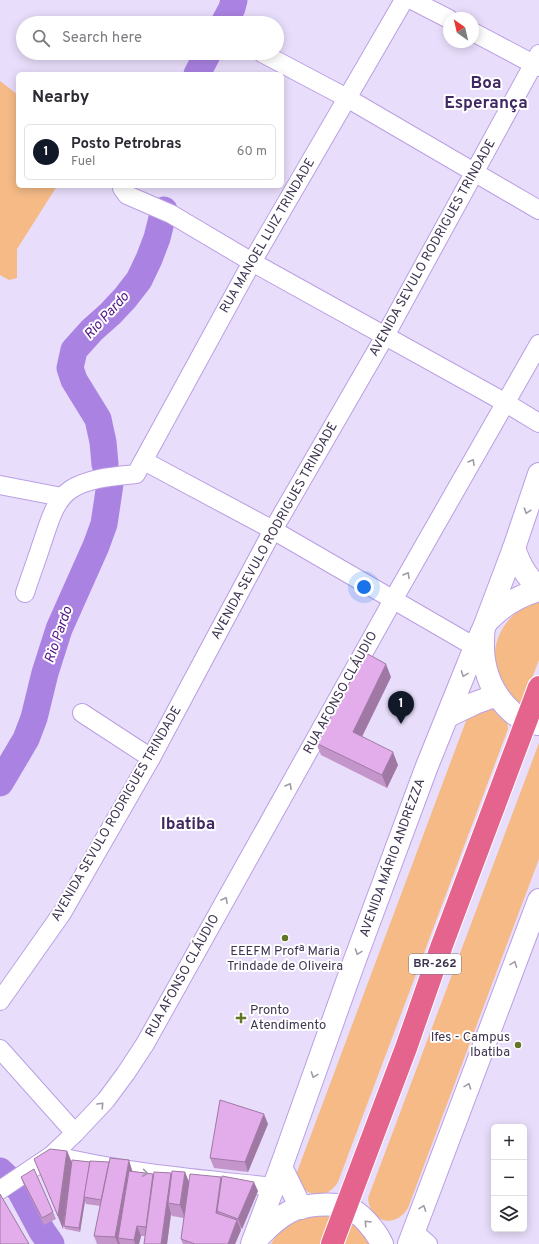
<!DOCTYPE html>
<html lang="en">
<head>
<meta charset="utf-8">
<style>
  body { margin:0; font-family:Overpass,sans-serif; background:#f7f7f7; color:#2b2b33 }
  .controls { position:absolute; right:12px; bottom:12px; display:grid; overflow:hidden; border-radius:6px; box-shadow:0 2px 10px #0003 }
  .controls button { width:36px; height:36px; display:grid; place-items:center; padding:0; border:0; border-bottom:1px solid #e1e1e2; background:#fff; color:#2b2b33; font:20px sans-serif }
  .compass { position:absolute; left:443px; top:12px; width:36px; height:36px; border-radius:50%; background:#fff; box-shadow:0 2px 10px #0003; rotate:326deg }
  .you { position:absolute; left:364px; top:587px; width:14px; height:14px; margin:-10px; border:3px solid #fff; border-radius:50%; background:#1a73e8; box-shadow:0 0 0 6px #1a73e833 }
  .badge { display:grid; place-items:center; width:26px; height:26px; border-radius:50%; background:#111827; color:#fff; font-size:13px; font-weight:700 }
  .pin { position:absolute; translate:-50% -33px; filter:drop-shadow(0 1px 2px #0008) }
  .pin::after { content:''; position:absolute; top:21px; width:14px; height:12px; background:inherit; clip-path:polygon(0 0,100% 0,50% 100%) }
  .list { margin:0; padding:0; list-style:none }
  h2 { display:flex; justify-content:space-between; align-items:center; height:52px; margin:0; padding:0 16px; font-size:17px }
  h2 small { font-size:13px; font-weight:400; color:#7c7c81 }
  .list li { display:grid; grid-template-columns:26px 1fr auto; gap:12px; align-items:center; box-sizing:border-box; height:56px; margin:0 8px 8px; padding:0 8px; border:1px solid #e1e1e2; border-radius:6px }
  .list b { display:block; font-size:15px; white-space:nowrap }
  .list p { margin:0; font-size:13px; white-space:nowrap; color:#7c7c81 }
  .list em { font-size:13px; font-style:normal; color:#7c7c81 }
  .icon { flex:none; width:22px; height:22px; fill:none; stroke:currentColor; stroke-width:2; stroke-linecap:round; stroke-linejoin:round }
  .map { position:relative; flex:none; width:539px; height:1244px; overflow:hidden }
  .search { position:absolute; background:#fff; box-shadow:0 2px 10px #0003; left:16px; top:16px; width:268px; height:44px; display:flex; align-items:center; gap:10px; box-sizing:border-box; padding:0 14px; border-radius:22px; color:#7c7c81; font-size:15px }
  .panel { position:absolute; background:#fff; box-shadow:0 2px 10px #0003; left:16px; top:72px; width:268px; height:116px; border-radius:6px }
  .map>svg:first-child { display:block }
  .green { fill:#f5ba86 }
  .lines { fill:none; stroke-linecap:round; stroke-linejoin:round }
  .river { stroke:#aa82e2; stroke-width:27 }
  .street-casing { stroke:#ba9fe4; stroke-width:20 }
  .secondary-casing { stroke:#ba9fe4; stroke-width:24 }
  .highway-casing { stroke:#fff; stroke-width:24 }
  .street { stroke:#fff; stroke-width:18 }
  .secondary { stroke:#fff; stroke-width:22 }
  .highway { stroke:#e5648e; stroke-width:22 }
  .wall { fill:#c395ca }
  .shaded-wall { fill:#9f79a4 }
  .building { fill:#e3adeb; stroke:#9f79a4 }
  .oneway { stroke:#a09aa8 }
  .poi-dot { fill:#627626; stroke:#fff; stroke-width:1.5 }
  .labels { text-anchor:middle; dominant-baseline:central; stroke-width:4; stroke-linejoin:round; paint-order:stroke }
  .shield { fill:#fff; stroke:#797285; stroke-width:1 }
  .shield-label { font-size:12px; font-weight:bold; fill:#403551 }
  .street-label { font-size:13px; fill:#403551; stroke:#fff }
  .poi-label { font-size:13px; fill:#403551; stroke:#fff }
  .water-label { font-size:14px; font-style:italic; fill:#511386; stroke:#fff }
  .district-label { font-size:17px; font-weight:bold; fill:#422863; stroke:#fff }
</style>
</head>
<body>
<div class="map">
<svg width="539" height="1244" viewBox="0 0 539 1244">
  <rect width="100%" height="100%" fill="#e8ddfa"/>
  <!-- green -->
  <g class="green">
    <path d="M0,81L18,95V186H57L17,249V278L9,280L0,275Z"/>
    <path d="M539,602V660L521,706C517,703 512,700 509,696C506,693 495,671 495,666C491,637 510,608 539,602Z"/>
    <path d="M483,706L498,709L507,721L508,729L338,1182C325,1203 299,1197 297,1172L466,721L470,714Z"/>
    <path d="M539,743V859L408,1208C395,1229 370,1223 368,1198Z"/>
    <path d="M321,1215L333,1216L322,1244H271C281,1225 301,1217 321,1215Z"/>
    <path d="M351,1223L361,1230L373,1244H342Z"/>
  </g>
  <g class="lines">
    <!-- river -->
    <g class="river">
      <path d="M224,23L232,8L234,0"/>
      <path d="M197,74L208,53"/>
      <path d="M105,464L103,442L98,419L74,380L70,368L74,350L92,330L110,314L125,298L139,280L149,259L157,238L164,210"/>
      <path d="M0,783L26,739L34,718L45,673L59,629L96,546L104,524L110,484"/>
      <path d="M0,1171L20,1190L42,1231L51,1244"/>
    </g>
    <defs>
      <g id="street">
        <path d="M412,0L449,19"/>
        <path d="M473,32L539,67"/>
        <path d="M262,53L347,98L539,210"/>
        <path d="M122,186V188L127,195L171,214L252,262L506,403L539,423"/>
        <path d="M144,461L273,530L475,647"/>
        <path d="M0,485L62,497"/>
        <path d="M25,593C30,577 36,562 41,546C48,527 53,502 70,490C87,478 116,476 136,474L252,262L404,0"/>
        <path d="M82,713L151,758"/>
        <path d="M0,1001L62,913L151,758L273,530L385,336L539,54"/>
        <path d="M0,1049L75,1133"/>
        <path d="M52,1155C125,1173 199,1179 274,1187"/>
        <path d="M0,1190L52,1155L75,1133L106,1100L126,1073L145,1044L393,600L539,344"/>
        <path d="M414,1232L428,1244"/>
      </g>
      <g id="secondary">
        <path d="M514,548C520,565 525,575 539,588"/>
        <path d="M539,590C521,595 507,603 494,615C491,618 487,621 485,625C483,629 483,643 483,649C484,673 493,695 512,712C516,715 522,720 527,722C531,723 535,723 539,724"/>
        <path d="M448,716L475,703L497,695"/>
        <path d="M281,1167L301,1208"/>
        <path d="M257,1239C267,1228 277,1218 291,1211C304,1205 331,1202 346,1207C360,1211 376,1231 382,1244"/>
        <path d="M252,1244L281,1167L353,965L427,766L475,647L485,625L514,548L539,474"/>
        <path d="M409,1244L539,900"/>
      </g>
      <path id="highway" d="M332,1244L406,1048L442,945L539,687"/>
    </defs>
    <!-- street casing -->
    <use href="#street" class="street-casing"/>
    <!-- secondary casing -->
    <use href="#secondary" class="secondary-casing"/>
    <!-- highway casing -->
    <use href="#highway" class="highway-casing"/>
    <!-- street -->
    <use href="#street" class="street"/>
    <!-- secondary -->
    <use href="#secondary" class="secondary"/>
    <!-- highway -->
    <use href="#highway" class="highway"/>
  </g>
  <!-- wall -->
  <g class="wall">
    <path d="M391,677L362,736L398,765L387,788L321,755L316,743Z"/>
    <path d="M268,1124L248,1172L214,1168L210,1158Z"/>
    <path d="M67,1151L72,1163L153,1174V1176L171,1175L189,1183L221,1177L222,1179L258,1191L242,1229L240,1228L241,1230L235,1244H183L181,1239L184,1218L172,1216L171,1214L167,1244H144L145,1236H141L139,1244H97L94,1236L100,1206L86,1204L85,1201L80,1232L65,1229L64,1226L65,1217L63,1229L39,1171L34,1159Z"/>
    <path d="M21,1177L53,1212L56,1219L44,1225L23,1183Z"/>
  </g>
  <!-- shaded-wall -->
  <g class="shaded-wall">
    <path d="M386,664L391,677L358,745L353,732Z"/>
    <path d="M393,752L398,765L387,788L382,775Z"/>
    <path d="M264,1114L268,1124L248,1172L245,1162Z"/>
    <path d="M67,1151L72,1163L63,1229L58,1216Z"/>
    <path d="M129,1160L133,1173L118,1238L120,1244H118L115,1237Z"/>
    <path d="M185,1172L190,1184L185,1218L180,1205Z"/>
    <path d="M171,1173L175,1186L168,1203L171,1214L167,1244H161Z"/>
    <path d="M221,1177L225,1187L217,1211L220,1219L216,1213Z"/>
    <path d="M254,1182L258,1191L242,1229L238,1219Z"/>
    <path d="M84,1197L85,1201L80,1232L79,1228Z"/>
    <path d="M237,1220L241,1230L235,1244H228Z"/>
    <path d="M137,1226L141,1236L139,1244H135L134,1240Z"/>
  </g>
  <!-- building -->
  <g class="building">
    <path d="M366,653L386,664L353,732L393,752L382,775L316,743Z"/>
    <path d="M220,1100L264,1114L245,1162L210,1158Z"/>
    <path d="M50,1149L67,1151L58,1216L34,1159Z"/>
    <path d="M110,1158L129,1160L115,1237L94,1236Z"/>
    <path d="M72,1160L90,1162L79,1228L64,1226Z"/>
    <path d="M90,1161L109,1162L101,1200L84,1197Z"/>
    <path d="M34,1169L53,1212L42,1218L21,1177Z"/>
    <path d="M129,1171L153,1174L146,1227L137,1226L134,1240L118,1238Z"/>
    <path d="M172,1171L185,1172L180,1205L168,1203Z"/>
    <path d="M154,1172L171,1173L161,1244H144Z"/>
    <path d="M190,1174L221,1177L216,1213L237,1220L228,1244H195L181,1239Z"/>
    <path d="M222,1176L254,1182L238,1219L217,1211Z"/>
    <path d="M0,1194L29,1244H0Z"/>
  </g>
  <!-- one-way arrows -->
  <defs><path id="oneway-chevron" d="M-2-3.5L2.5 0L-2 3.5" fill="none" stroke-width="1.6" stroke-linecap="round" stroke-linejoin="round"/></defs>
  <g class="oneway">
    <use href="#oneway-chevron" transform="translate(472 462) rotate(-60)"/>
    <use href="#oneway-chevron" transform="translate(527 511) rotate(108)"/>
    <use href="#oneway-chevron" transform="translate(407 575) rotate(-60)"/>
    <use href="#oneway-chevron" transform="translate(464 674) rotate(111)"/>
    <use href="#oneway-chevron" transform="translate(289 786) rotate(-61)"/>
    <use href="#oneway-chevron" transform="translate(225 900) rotate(-61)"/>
    <use href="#oneway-chevron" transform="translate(358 952) rotate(110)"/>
    <use href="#oneway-chevron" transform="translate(514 964) rotate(-69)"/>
    <use href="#oneway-chevron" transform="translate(314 1075) rotate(110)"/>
    <use href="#oneway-chevron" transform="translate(468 1086) rotate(-70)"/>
    <use href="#oneway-chevron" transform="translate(101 1105) rotate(-47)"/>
    <use href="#oneway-chevron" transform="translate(145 1173) rotate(8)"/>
    <use href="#oneway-chevron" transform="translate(423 1208) rotate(-70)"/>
    <use href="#oneway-chevron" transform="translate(367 1223) rotate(-133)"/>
  </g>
  <!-- markers -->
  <g class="poi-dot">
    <circle cx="285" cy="938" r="4"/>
    <path d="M239 1012h4v4h4v4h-4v4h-4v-4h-4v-4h4z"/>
    <circle cx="518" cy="1045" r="4"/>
  </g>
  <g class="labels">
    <!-- shield labels -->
    <rect class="shield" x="409" y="954" width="52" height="20" rx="3"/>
    <g class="shield-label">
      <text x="435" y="964">BR-262</text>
    </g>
    <!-- street labels -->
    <g class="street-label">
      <text transform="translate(268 236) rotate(-60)">RUA MANOEL LUIZ TRINDADE</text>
      <text transform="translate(433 248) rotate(-61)">AVENIDA SEVULO RODRIGUES TRINDADE</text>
      <text transform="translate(275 531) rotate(-61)">AVENIDA SEVULO RODRIGUES TRINDADE</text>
      <text transform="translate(341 693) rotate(-61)">RUA AFONSO CLÁUDIO</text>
      <text transform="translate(117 814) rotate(-60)">AVENIDA SEVULO RODRIGUES TRINDADE</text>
      <text transform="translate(393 858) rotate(-70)">AVENIDA MÁRIO ANDREZZA</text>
      <text transform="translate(183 976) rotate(-61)">RUA AFONSO CLÁUDIO</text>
    </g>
    <!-- poi labels -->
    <g class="poi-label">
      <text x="285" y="952">EEEFM Profª Maria<tspan x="285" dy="15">Trindade de Oliveira</tspan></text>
      <text x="250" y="1011" text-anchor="start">Pronto<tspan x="250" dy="15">Atendimento</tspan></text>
      <text x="510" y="1038" text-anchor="end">Ifes - Campus<tspan x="510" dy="15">Ibatiba</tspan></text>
    </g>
    <!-- water labels -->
    <g class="water-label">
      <text transform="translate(107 316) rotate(-47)">Rio Pardo</text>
      <text transform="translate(59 635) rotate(-71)">Rio Pardo</text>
    </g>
    <!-- district labels -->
    <g class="district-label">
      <text x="486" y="84">Boa<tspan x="486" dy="20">Esperança</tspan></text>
      <text x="188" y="825">Ibatiba</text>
    </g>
  </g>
</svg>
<div class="controls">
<button>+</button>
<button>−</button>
<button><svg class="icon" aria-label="layers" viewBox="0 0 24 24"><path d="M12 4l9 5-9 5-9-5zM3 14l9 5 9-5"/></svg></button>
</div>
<svg class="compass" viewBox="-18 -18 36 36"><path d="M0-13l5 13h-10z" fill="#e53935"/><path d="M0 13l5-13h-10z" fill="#7c7c81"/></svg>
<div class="you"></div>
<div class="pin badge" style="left:401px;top:724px">1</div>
<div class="search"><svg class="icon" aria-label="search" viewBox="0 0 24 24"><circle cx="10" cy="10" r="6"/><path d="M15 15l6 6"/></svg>Search here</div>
<section class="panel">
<h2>Nearby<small></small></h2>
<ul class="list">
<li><span class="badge">1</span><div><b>Posto Petrobras</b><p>Fuel</p></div><em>60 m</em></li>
</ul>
</section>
</div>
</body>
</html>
